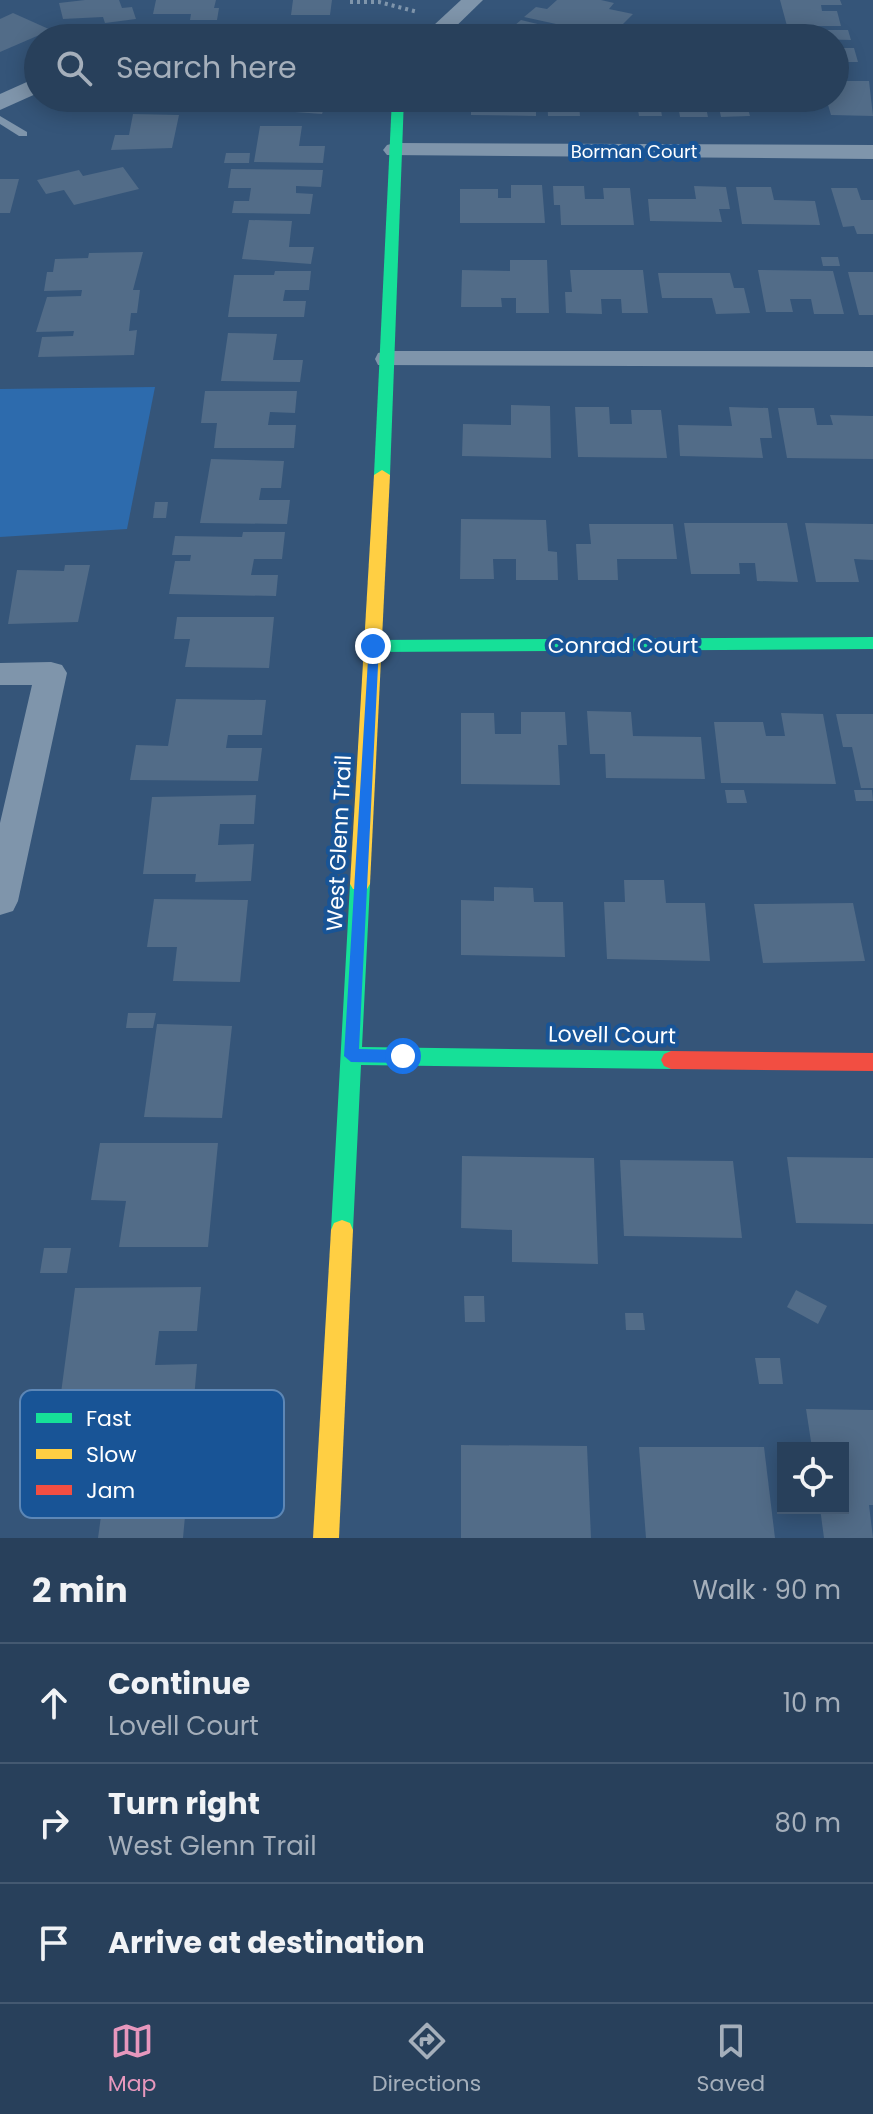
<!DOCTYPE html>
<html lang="en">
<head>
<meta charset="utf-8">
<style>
  body { margin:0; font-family:Poppins,sans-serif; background:#344b64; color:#f1f3f6 }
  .controls { position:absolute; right:24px; bottom:24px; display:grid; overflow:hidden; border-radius:0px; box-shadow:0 4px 20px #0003 }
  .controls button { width:72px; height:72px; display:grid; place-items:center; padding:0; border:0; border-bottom:2px solid #445971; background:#28405b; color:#f1f3f6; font:40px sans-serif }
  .stop { position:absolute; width:24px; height:24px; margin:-18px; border:6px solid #1a73e8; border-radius:50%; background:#fff }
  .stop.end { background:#1a73e8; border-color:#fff; box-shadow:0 2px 8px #0008 }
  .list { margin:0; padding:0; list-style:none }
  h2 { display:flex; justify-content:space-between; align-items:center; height:104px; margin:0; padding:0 32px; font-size:34px }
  h2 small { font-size:26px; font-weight:400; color:#a5afbb }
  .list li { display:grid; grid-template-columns:52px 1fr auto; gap:24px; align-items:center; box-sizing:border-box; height:120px; padding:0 32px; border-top:2px solid #445971 }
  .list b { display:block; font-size:30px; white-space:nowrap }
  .list p { margin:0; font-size:26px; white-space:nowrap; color:#a5afbb }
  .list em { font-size:26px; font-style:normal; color:#a5afbb }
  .icon { flex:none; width:44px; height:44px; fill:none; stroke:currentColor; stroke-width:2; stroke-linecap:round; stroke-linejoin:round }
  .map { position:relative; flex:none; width:873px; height:1538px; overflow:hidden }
  .search { position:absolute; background:#28405b; box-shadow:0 4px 20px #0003; left:24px; right:24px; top:24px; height:88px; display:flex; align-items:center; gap:20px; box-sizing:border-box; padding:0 28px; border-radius:44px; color:#a5afbb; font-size:30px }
  .sheet { height:464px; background:#28405b }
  nav { display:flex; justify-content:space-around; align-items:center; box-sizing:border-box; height:112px; border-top:2px solid #445971; background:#28405b; font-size:22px; color:#a5afbb }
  nav a { display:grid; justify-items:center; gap:4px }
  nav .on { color:#e797bd }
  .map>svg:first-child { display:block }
  .green { fill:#2d6bad }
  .building { fill:#526c88 }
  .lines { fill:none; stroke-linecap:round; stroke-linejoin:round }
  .path { stroke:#7f95ab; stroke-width:4; stroke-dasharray:3 4; stroke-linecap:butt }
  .lane { fill:#7f95ab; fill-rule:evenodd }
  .street { fill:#7f95ab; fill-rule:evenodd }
  .fast { fill:#16e098; fill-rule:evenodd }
  .slow { fill:#ffcf43; fill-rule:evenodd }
  .jam { fill:#f24e42; fill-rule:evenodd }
  .route { fill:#1a73e8 }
  .labels { text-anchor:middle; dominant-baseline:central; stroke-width:8; stroke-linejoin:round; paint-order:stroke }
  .far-street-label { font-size:18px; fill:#fff; stroke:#185496 }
  .street-label { font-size:22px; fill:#fff; stroke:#185496 }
  .key { fill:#185496; stroke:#5d87b6; stroke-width:2 }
  .key-label { font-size:22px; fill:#fff }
</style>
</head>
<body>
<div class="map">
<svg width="873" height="1538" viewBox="0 0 873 1538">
  <rect width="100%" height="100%" fill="#355579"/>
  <!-- green -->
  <path class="green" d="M155,387L127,529L0,537V389Z"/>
  <!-- building -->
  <g class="building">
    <path d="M85,0H119L122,8L132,7L136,19L105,23L103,17L63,19L59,3Z"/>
    <path d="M156,0H216L214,8H219L217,20H190L191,14H153Z"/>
    <path d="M293,0H332L330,15H291Z"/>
    <path d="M557,0H601L614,3L609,9L633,14L611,36L524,17L536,7L547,9Z"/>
    <path d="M780,0H840L842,5H821L822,11H837L841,26H787Z"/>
    <path d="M13,13L51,30L0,52V19Z"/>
    <path d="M521,20L554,28L549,33L564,38H523L525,36L508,31Z"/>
    <path d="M772,30H848L851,40L774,38Z"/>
    <path d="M835,48H854L858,62H835Z"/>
    <path d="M835,81H869L873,116L831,115L826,98H835Z"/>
    <path d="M108,98H166L164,103L106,104Z"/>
    <path d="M259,98H306L305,102L326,103L322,114L254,109Z"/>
    <path d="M471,98H518V105H536V116L471,115Z"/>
    <path d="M547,98H617L618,104H579L580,116H548Z"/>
    <path d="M636,98H704L708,117H680L678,105H660L662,116H639Z"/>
    <path d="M717,98H792L797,112H762L760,105H747L750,116L721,117Z"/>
    <path d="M133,114L179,115L172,148L111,150L115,135H129Z"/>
    <path d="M260,126H302L299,146H325L323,163L254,162Z"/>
    <path d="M226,153H250L249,163H224Z"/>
    <path d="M123,167L139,189L74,205L64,190L46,194L37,180L79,170L83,176Z"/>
    <path d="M231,169L323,170L321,187L296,186V193L313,194L310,214L232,213L234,201H249L251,188H228Z"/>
    <path d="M0,179H19L10,213H0Z"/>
    <path d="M511,185H542L545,223H460V189H498V198H511Z"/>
    <path d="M553,186H584L585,199H604L603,188H630L634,225H561L560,205H554Z"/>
    <path d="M694,186L726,187L730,209H719L722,222L650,221L648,199H696Z"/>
    <path d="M736,187H771L774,200L815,201L820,225L742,224Z"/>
    <path d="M831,188H857L861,200H873V234H857L854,226L843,227Z"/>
    <path d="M249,220L292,221L289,247H314L311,264L242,259Z"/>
    <path d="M143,252L133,290H140L137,313H131L129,331L137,330L134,355L38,357L42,337L73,336L74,331L36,332L47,297L81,296L82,290L44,291L47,272H53L55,259L88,258L89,253Z"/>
    <path d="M821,257H838L840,266H823Z"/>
    <path d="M510,260H547L549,313H516V298H501L502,307H461L462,270L510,271Z"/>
    <path d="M570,270H643L648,313H622L621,299H601L602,314L566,313L565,292H572Z"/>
    <path d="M758,270L833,271L844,314H814L811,299H790L793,312H766Z"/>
    <path d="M275,271H311L309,290H285L283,301H306L304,317H228L234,275H274Z"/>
    <path d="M848,272H873V315H859Z"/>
    <path d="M658,273H730L734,288H744L750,313L716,314L712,298H662Z"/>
    <path d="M228,333L277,334L273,360H303L300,382L221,381Z"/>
    <path d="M205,391H297L295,413L270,412L268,425H296L294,448H214L217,423H201Z"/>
    <path d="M511,405L550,406L551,458L462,456L463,424L511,425Z"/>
    <path d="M575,407H609L610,424H632L631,410H661L667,458L578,457Z"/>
    <path d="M729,407L768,408L772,438H760L763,458L680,456L678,425L732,426Z"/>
    <path d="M778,408H814L817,425H833L830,415L873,416V459L787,458Z"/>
    <path d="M211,459L284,461L281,488H261L259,500H290L287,524L200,523Z"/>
    <path d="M155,502H168L166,518H153Z"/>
    <path d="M461,519L546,520L548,551L557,552L558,580H516V559H493L494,579H460Z"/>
    <path d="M684,523H787L798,582L757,581L755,563H739L740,574H691Z"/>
    <path d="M805,523L873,524V560L854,559L859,582H816Z"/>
    <path d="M589,524H673L677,559H617L618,580H578L576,544H591Z"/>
    <path d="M243,532H285L282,559H254L251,575H278L276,596L169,594L175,561H190L191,555H172L175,536L242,537Z"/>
    <path d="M65,565H90L78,622L8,624L17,570L64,571Z"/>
    <path d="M177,617H274L269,668L185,667L190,639H174Z"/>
    <path d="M176,699L266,700L262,735H228L226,748H262L258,781L130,780L136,745L168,746Z"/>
    <path d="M587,711L631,712L633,736L701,737L705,779L606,778L605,754H590Z"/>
    <path d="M521,712H565L567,745H558L560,785L461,784V713H494L495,734H521Z"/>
    <path d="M781,713L823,714L836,784L721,783L714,722H763L766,736H785Z"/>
    <path d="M836,714H873V788H861L852,747H843Z"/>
    <path d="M725,790H744L747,803H727Z"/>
    <path d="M854,790H872L873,801H856Z"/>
    <path d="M256,795L254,824H220L218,845L254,844L251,881L195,882L196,874H143L152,797Z"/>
    <path d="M624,880H664L666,903H705L710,961L607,959L604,902H625Z"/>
    <path d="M494,887L533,888L534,902H563L565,957L461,955V900L494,901Z"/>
    <path d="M154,899L248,900L240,982L173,981L177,947H147Z"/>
    <path d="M853,903L865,961L763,963L754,904Z"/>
    <path d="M128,1013H156L153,1028H126Z"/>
    <path d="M157,1024L232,1026L222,1118L144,1117Z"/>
    <path d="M100,1143H218L208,1247H119L126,1201L91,1200Z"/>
    <path d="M462,1156L594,1158L598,1264L512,1262V1230L461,1228Z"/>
    <path d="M787,1157L873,1158V1224L796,1223Z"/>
    <path d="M620,1160L733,1161L742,1238L624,1236Z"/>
    <path d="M44,1248H71L67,1273H40Z"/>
    <path d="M201,1287L197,1331H159L155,1365L197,1364L192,1423H129L131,1408H59L75,1288Z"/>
    <path d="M796,1290L827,1306L818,1324L787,1307Z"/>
    <path d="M464,1296H484L485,1322H465Z"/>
    <path d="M625,1313H643L645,1330H626Z"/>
    <path d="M755,1358H780L783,1384H759Z"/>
    <path d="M806,1409L873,1410V1505H869L873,1538H824L820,1508H843V1448H812Z"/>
    <path d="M461,1445L587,1446L591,1538H461Z"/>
    <path d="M639,1447H764L775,1538H646Z"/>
    <path d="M110,1451L191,1452L183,1538H98Z"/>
  </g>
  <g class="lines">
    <!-- path -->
    <path class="path" d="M350,2H379L418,12"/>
    <!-- lane -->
    <path class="lane" d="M0,116L27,132V136H19L0,124Z"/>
    <!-- street -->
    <g class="street">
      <path d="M461,0H483L444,38H420Z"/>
      <path d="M38,77V93L0,110V94Z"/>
      <path d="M395,143L873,145V159L387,155L383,150L387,145Z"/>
      <path d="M388,351H873V367L378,365L375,359L378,353Z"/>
      <path d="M51,662L62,665L67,673L18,901L13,911L0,915V823L32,685H0V663Z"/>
    </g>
    <!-- fast -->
    <g class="fast">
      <path d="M392,98H404L390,475L382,480L374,475Z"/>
      <path d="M873,637V649L373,652L365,646L373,640Z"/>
      <path d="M360,877L367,879L370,884L362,1047L671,1051L678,1054L681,1060L678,1066L671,1069L361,1065L353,1230L350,1237L342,1240L334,1237L331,1230L350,884L353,879Z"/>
    </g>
    <!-- slow -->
    <g class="slow">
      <path d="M382,470L390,475L370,884L367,889H353L350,884L374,475Z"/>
      <path d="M342,1220L350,1223L353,1230L339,1538H313L331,1230L334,1223Z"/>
    </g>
    <!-- jam -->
    <path class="jam" d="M671,1051L873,1053V1071L671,1069L664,1066L661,1060L664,1054Z"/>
  </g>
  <!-- route -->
  <path class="route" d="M369,643L379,646L359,1049L403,1050L410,1056L403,1063L351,1062L344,1056Z"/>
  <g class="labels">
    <!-- far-street labels -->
    <g class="far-street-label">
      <text x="634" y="151">Borman Court</text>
    </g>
    <!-- street labels -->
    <g class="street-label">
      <text x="623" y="645">Conrad Court</text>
      <text transform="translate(339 843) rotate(-87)">West Glenn Trail</text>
      <text transform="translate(612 1035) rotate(1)">Lovell Court</text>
    </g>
  </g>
  <!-- legend -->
  <rect x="20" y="1390" width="264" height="128" rx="12" class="key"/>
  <rect x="36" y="1413" width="36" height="10" fill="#16e098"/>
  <rect x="36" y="1449" width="36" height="10" fill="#ffcf43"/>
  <rect x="36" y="1485" width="36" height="10" fill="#f24e42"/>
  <g class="key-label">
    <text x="86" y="1426">Fast</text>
    <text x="86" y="1462">Slow</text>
    <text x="86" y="1498">Jam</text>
  </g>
</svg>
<div class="controls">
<button><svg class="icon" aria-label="locate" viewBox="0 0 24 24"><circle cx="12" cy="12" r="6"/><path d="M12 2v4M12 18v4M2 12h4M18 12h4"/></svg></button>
</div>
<div class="stop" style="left:403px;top:1056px"></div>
<div class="stop end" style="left:373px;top:646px"></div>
<div class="search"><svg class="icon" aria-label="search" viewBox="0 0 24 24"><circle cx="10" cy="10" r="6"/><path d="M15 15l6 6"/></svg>Search here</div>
</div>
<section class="sheet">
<h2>2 min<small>Walk · 90 m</small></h2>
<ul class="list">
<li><svg class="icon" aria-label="ahead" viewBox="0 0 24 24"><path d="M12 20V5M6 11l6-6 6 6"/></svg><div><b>Continue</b><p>Lovell Court</p></div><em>10 m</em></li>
<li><svg class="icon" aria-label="right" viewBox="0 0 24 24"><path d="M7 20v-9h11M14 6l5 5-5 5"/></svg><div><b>Turn right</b><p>West Glenn Trail</p></div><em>80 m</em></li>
<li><svg class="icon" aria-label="arrive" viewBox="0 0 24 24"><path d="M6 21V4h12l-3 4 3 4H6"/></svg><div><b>Arrive at destination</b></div></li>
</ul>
</section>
<nav>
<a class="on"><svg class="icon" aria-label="map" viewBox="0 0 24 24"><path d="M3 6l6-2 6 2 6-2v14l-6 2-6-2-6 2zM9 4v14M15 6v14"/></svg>Map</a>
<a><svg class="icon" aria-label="directions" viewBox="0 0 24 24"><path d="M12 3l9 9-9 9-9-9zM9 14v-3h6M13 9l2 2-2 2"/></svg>Directions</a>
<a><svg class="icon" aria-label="saved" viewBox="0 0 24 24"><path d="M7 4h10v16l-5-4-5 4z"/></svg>Saved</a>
</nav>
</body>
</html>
